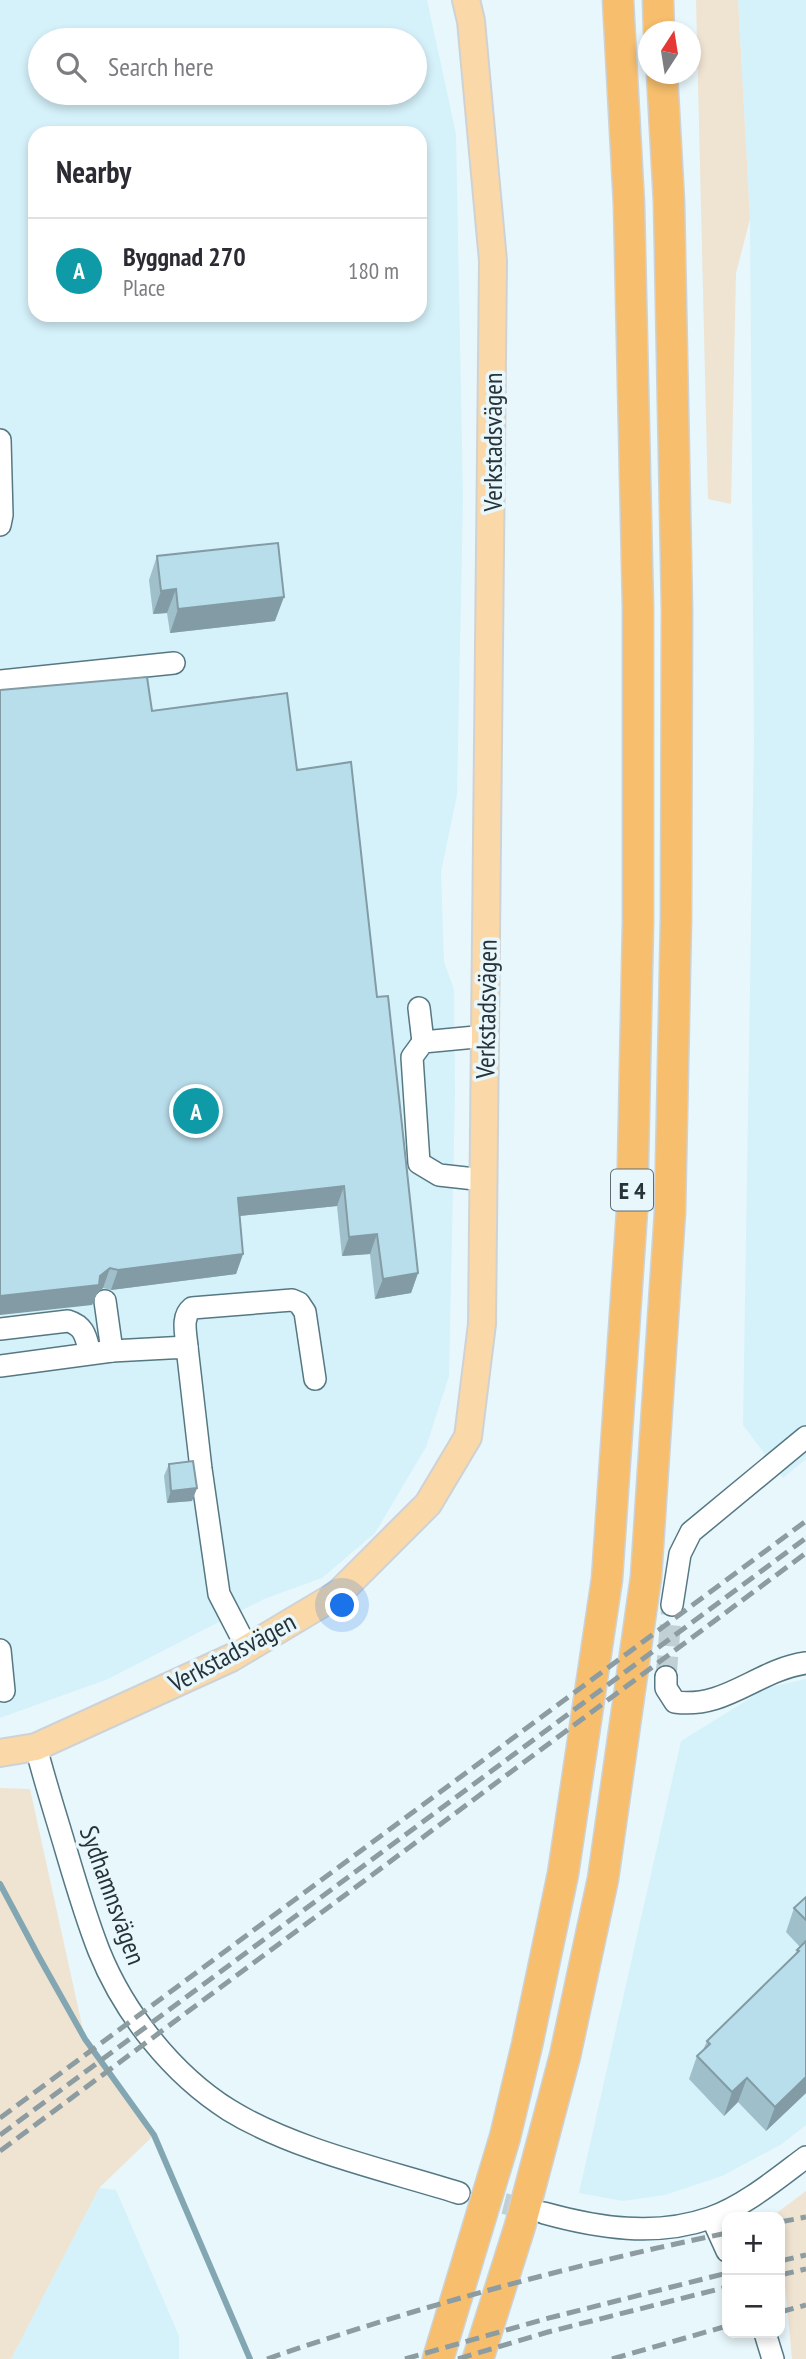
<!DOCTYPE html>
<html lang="en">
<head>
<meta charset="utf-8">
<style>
  body { margin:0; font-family:"PT Sans Narrow",sans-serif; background:#f2f2f3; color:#2b2b33 }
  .controls { position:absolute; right:21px; bottom:21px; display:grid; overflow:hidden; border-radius:14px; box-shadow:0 4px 10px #0003 }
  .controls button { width:63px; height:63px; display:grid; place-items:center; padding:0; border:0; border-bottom:2px solid #e1e1e2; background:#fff; color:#2b2b33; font:35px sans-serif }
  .compass { position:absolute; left:638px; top:21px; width:63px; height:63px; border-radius:50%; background:#fff; box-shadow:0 4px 10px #0003; rotate:12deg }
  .you { position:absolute; left:343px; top:1606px; width:24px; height:24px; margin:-18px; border:5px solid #fff; border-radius:50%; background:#1a73e8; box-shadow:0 0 0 10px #1a73e833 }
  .badge { display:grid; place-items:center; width:46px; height:46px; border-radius:50%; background:#7c3aed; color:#fff; font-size:23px; font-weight:700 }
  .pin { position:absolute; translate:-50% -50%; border:4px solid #fff; box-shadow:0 2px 7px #0006 }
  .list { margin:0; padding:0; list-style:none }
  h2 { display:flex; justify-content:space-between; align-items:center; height:91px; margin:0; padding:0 28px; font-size:30px }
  h2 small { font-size:23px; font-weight:400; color:#7c7c81 }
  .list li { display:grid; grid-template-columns:46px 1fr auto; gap:21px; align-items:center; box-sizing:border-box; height:105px; padding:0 28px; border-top:2px solid #e1e1e2 }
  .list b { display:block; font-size:26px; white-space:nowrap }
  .list p { margin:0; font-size:23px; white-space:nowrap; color:#7c7c81 }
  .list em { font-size:23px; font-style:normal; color:#7c7c81 }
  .icon { flex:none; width:38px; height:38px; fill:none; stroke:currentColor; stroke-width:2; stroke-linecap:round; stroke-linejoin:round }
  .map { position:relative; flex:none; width:806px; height:2359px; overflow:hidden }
  .search { position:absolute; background:#fff; box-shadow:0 4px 10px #0003; left:28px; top:28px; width:399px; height:77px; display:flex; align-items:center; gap:18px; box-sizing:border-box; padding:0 24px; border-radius:38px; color:#7c7c81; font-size:26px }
  .panel { position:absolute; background:#fff; box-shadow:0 4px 10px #0003; left:28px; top:126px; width:399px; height:196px; border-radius:21px }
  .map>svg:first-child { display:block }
  .built { fill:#d5f1fa; fill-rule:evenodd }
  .green { fill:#efe3d2 }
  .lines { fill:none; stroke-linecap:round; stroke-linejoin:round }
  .stream { stroke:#82a6b2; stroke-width:6 }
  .minor-tunnel { stroke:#c1d0d5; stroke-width:21; stroke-dasharray:21 10; stroke-linecap:butt }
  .minor-casing { stroke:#557883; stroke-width:24 }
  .major-casing { stroke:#cfd2d4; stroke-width:30 }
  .highway-casing { stroke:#cfd2d4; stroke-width:33 }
  .minor { stroke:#fff; stroke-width:21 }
  .major { stroke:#fad8a7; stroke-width:26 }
  .highway { stroke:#f6be6d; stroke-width:30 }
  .rail { stroke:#8d9ca1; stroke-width:5; stroke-dasharray:14 7; stroke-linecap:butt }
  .wall { fill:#9fbfca }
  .shaded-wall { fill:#829ba4 }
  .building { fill:#b9deeb; stroke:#829ba4; stroke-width:2 }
  .labels { text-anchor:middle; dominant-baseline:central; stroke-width:7; stroke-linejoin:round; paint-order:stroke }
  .shield { fill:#e8f7fc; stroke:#606e74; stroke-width:2 }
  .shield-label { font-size:24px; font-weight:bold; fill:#26343a }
  .street-label { font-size:26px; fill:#26343a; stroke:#e8f7fc }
</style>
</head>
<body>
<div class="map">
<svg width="806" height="2359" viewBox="0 0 806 2359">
  <rect width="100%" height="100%" fill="#e8f7fc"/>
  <!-- built -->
  <g class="built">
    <path d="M0,0H427L456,134L463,498L457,795L441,872L444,962L454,989L455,1093L449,1376L426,1447L375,1533L322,1578L264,1599L108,1679L0,1718ZM40,40H415V93H40ZM35,133H420V315H35Z"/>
    <path d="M738,0H806V1459L783,1478L743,1425L754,739L750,219Z"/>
    <path d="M806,1679V2125L782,2144L722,2176L665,2195L623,2201L579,2193L681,1741L767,1688Z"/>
    <path d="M99,2188L116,2190L179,2336V2359H11Z"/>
  </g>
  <!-- green -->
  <g class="green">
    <path d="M696,0H738L750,219L736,273L731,504L708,499Z"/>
    <path d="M0,1788L30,1789L85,2039L154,2135L99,2188L11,2359H0Z"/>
    <path d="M806,2191V2359H792L778,2212Z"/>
  </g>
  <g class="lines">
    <!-- stream -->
    <path class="stream" d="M0,1884L39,1957L85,2039L154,2135L250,2359"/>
    <!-- minor-tunnel -->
    <g class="minor-tunnel">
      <path d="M666,1677L672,1605"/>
      <path d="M474,2196L538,2212"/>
    </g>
    <defs>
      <g id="minor">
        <path d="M0,440L2,515L0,525"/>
        <path d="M0,681L174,663"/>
        <path d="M419,1008L423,1042"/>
        <path d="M484,1180L439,1175L419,1163L412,1057L423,1042L486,1036"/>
        <path d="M105,1301L112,1351"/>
        <path d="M0,1329L68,1321C85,1326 86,1338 90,1353"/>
        <path d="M187,1347C186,1333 181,1317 192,1308L292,1300L299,1303L305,1312L315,1379"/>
        <path d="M0,1366L112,1351L187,1347L201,1469L219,1594L247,1648"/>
        <path d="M672,1605L680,1554L691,1532L806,1437"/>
        <path d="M0,1650L4,1691"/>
        <path d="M666,1677V1688L675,1702C726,1709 757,1670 806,1663"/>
        <path d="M36,1747C45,1782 56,1816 66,1850C76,1884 86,1918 99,1951C124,2013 172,2074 229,2110C294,2150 386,2170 459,2193"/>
        <path d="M544,2213C598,2228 656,2237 710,2218C743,2207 778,2178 806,2157"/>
        <path d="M712,2218L727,2251"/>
        <path d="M765,2333L773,2359"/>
      </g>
      <path id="major" d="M0,1753L36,1747L231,1658L338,1594L428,1504L468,1437L482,1324L493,261L471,21L466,0"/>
      <g id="highway">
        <path d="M658,0L659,32"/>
        <path d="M438,2359L505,2137L527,2045L563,1874L607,1579L632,1211L638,922V608L629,205L618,0"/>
        <path d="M478,2359L520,2226L565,2056L603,1879L646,1577L670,1212L676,919L677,610L669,202L662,74"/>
      </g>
    </defs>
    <!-- minor casing -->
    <use href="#minor" class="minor-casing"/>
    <!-- major casing -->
    <use href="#major" class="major-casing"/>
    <!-- highway casing -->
    <use href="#highway" class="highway-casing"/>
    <!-- minor -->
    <use href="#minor" class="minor"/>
    <!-- major -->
    <use href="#major" class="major"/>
    <!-- highway -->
    <use href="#highway" class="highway"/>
    <!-- rail -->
    <g class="rail">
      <path d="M0,2118L806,1521"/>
      <path d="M0,2135L806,1538"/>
      <path d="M0,2151L806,1553"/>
      <path d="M780,2222L806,2217"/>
      <path d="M780,2261L806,2255"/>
      <path d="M780,2275L806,2269"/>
      <path d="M780,2312L806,2305"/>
      <path d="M267,2359C417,2307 571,2265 727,2233"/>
      <path d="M405,2359L545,2319L727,2273"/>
      <path d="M458,2359L548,2332L727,2287"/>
      <path d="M612,2359L727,2326"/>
    </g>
  </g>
  <!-- wall -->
  <g class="wall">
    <path d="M157,556L275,621L170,633L167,613L153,614L149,580Z"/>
    <path d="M152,711L297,770L377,997L418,1273L411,1293L375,1299L370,1254L342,1256L337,1206L239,1216L243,1254L236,1274L111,1290L103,1288L97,1293L92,1305Z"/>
    <path d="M169,1464L197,1488L192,1501L167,1503L164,1476Z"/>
    <path d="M806,1897V2093L766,2131L738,2102L724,2116L689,2079L697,2056L703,2050L707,2041L795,1955L797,1950L800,1947L786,1932L794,1908Z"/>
  </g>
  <!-- shaded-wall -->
  <g class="shaded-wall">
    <path d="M176,589L167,613L153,614L161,591Z"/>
    <path d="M284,597L275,621L170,633L178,609Z"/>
    <path d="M344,1186L337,1206L230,1217L238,1198Z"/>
    <path d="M377,1234L370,1254L342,1256L349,1237Z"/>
    <path d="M243,1254L236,1274L111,1290L118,1270Z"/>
    <path d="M110,1268L103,1288L97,1293L92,1305L0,1315V1296L100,1276Z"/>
    <path d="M418,1273L411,1293L375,1299L383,1279Z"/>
    <path d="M197,1488L192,1501L167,1503L171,1491Z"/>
    <path d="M806,2077V2093L766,2131L775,2107Z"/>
    <path d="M747,2078L738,2102L724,2116L732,2092Z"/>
  </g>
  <!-- building -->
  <g class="building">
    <path d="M278,543L284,597L178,609L176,589L161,591L157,556Z"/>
    <path d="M147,677L152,711L287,693L297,770L351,762L377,997L388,996L418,1273L383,1279L377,1234L349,1237L344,1186L238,1198L243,1254L118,1270L110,1268L100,1276L99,1285L0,1296V690Z"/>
    <path d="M193,1461L197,1488L171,1491L169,1464Z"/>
    <path d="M806,1897V1920L794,1908Z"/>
    <path d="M806,1941V2077L775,2107L747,2078L732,2092L697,2056L710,2044L707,2041L799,1951L797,1950Z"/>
  </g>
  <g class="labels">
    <!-- shield labels -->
    <rect class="shield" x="611" y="1169.5" width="42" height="41" rx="5"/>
    <g class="shield-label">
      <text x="632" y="1190">E 4</text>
    </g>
    <!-- street labels -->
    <g class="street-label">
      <text transform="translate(492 442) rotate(-90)">Verkstadsvägen</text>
      <text transform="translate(486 1009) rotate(-89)">Verkstadsvägen</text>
      <text transform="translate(232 1652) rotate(-28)">Verkstadsvägen</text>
      <text transform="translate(113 1895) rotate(70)">Sydhamnsvägen</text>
    </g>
  </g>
</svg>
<div class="controls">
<button>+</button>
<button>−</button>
</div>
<svg class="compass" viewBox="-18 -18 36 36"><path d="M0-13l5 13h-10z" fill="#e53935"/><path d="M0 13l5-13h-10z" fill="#7c7c81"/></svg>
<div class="you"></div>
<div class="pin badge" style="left:196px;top:1111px;background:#0f9aa8">A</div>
<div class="search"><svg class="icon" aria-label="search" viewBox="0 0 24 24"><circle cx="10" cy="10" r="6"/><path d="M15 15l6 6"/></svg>Search here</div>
<section class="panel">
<h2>Nearby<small></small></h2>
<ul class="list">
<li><span class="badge" style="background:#0f9aa8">A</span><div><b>Byggnad 270</b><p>Place</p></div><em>180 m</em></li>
</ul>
</section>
</div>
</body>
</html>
